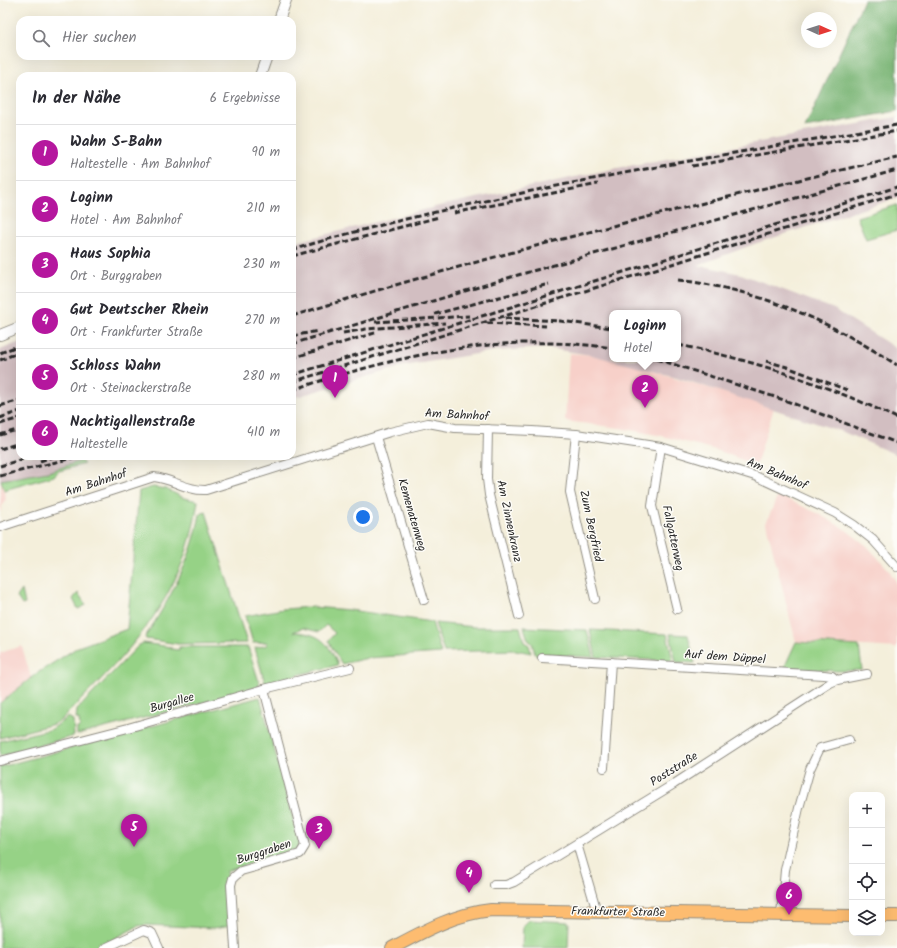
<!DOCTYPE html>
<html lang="de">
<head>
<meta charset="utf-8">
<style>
  body { margin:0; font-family:Kalam,sans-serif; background:#f2f2f3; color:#2b2b33 }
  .controls { position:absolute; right:12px; bottom:12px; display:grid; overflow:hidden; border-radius:8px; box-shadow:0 4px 16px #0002 }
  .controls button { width:36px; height:36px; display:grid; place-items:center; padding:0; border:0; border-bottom:1px solid #e1e1e2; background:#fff; color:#2b2b33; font:20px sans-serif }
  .compass { position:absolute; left:801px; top:12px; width:36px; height:36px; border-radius:50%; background:#fff; box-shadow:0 4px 16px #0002; rotate:93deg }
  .you { position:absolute; left:363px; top:517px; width:14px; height:14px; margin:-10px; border:3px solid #fff; border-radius:50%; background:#1a73e8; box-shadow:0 0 0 6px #1a73e833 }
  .badge { display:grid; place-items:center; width:26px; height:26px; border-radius:50%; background:#b5179e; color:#fff; font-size:13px; font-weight:700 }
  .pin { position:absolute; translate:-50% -33px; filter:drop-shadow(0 1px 2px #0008) }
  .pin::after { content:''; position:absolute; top:21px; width:14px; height:12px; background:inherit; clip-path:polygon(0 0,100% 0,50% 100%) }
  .popup { position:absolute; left:609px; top:310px; width:72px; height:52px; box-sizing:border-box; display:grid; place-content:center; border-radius:8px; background:#fff; filter:drop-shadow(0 1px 3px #0005); font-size:13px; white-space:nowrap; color:#7c7c81 }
  .popup b { font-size:15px; color:#2b2b33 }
  .popup::after { content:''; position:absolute; left:50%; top:100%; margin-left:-8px; border:8px solid transparent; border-top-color:#fff }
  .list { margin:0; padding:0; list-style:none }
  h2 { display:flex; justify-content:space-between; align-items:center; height:52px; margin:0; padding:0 16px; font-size:17px }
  h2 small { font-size:13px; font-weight:400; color:#7c7c81 }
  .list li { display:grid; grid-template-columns:26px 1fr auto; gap:12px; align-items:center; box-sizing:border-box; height:56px; padding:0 16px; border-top:1px solid #e1e1e2 }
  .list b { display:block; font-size:15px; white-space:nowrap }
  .list p { margin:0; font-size:13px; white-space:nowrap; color:#7c7c81 }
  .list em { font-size:13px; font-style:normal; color:#7c7c81 }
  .icon { flex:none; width:22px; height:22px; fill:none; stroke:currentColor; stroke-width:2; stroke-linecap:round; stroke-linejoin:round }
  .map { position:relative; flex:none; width:897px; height:948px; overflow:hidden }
  .search { position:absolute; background:#fff; box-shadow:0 4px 16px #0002; left:16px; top:16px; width:280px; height:44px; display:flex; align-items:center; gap:10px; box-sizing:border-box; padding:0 14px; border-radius:12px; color:#7c7c81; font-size:15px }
  .panel { position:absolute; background:#fff; box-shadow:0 4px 16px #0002; left:16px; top:72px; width:280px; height:388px; border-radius:12px }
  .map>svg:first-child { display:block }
  .built { fill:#f7d0c9 }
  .industrial { fill:#d2bec1; fill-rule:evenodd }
  .green { fill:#96d286; stroke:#607e58 }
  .forest { fill:#78b473; stroke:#52704f }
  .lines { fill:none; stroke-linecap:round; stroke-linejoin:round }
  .minor-casing { stroke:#908d83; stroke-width:10 }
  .tertiary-casing { stroke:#908d83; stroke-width:12 }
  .primary-casing { stroke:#908d83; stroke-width:14 }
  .minor { stroke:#fff; stroke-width:8 }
  .tertiary { stroke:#fff; stroke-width:10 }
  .primary { stroke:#fdbc6f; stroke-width:12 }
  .rail { stroke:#2b2b2b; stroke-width:3; stroke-dasharray:6 3; stroke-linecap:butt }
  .labels { text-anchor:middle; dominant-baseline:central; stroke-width:3; stroke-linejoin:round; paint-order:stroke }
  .street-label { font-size:12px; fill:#2b2b2b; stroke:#fdfcf7 }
</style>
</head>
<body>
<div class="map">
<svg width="897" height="948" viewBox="0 0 897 948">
  <rect width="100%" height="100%" fill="#fdfcf7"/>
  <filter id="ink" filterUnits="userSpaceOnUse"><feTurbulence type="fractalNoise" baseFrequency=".025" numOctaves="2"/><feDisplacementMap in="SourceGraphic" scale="8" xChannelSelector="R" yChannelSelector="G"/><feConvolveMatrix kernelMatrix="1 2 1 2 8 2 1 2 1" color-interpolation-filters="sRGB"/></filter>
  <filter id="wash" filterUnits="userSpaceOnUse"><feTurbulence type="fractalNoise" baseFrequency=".012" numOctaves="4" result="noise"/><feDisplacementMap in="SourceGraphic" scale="16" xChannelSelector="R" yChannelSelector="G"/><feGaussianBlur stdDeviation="0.9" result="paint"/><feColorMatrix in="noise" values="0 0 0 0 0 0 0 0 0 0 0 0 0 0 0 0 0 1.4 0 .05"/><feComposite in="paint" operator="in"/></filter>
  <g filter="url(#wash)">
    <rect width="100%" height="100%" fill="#f4efdb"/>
    <!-- built -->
    <g class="built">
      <path d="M569,353L591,355L630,364L774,408L756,465L716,450L662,436L620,428L565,421Z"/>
      <path d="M1,480L6,499L3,503L0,513Z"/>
      <path d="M778,495L817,513L846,530L867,546L888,569L897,583V648L796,642L766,523Z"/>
      <path d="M22,646L31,678L0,703V653Z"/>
    </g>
    <!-- industrial -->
    <g class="industrial">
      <path d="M897,117V198L757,243L698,265L741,274L834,309L897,349V455L843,432L676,377L591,355L547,348L494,351L404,366L292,398V243L439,206L617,168ZM612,313H678V359H612Z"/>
      <path d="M20,342V456H88L82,458L81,461L48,472L0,481V350Z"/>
    </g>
    <!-- green -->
    <g class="green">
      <path d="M897,205V230L866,239L857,217Z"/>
      <path d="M81,461L84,464L59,471L54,476L4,490L1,480L48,472Z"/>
      <path d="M153,487L166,489L184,498L198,501C184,601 128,652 61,720L54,724L0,738V703L36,674L78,647L127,629L139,491Z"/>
      <path d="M206,512L247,643L178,644L146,639L145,637C170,599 192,559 200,514Z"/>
      <path d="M22,590L25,604L22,605L17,597Z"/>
      <path d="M78,593L86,605L78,609L73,599Z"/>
      <path d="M312,607L350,610L432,622L441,653L368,658L342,664L328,641L335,633L326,625L319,632L303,628L293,632C319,633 328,641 338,665L265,683L255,648L267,645V642L253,643L245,616L283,609Z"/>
      <path d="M435,623L475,627H520L524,642L529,645L531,653L516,650L444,652Z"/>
      <path d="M524,627L587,630L594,657L535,654L532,643L528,640Z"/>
      <path d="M590,630L667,634L673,661L596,657Z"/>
      <path d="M670,634L688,635L695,663L676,662Z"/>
      <path d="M796,642L859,646L862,670L838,671L784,668Z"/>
      <path d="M143,643L171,647V649L179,650V647H248L260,685L252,690L77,735V728L80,727L79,719H76L77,710L138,646Z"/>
      <path d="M260,697L300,843L297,849L227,871L231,925L214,928L145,925L138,926L97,948H0V767Z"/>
      <path d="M68,717L73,720L74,736L0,756V741L52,729Z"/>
      <path d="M529,920L569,922L568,948H522L523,926Z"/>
    </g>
    <!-- forest -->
    <path class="forest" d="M864,0H897V111L805,128Z"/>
  </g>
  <g filter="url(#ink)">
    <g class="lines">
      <defs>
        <g id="minor">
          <path d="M488,429L487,479L489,495L519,616"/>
          <path d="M576,434L570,492L595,599"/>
          <path d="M376,437L424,600"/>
          <path d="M661,447L652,506L677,609"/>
          <path d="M0,527L154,477C173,479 187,491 206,490L390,432L428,423L455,428L532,431L576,434L661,447L755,476L835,513L854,525L873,540L897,567"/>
          <path d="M542,658L824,675L832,676L837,680"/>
          <path d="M0,761L128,728L264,689L350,668"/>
          <path d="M604,768L611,662"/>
          <path d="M577,844L597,912"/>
          <path d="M494,885H506L514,882L674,784L830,683L837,680L867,674"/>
          <path d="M781,915L785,870L799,808L810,769L820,748L849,740"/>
          <path d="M105,948L144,930L152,933L159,948"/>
          <path d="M235,948L231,885L233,878L241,871L300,854L305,846L264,689"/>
        </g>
        <g id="tertiary">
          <path d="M279,20L286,0"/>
          <path d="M260,76L267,56"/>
          <path d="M0,335L20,327"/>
        </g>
        <g id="primary">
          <path d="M882,916H897"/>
          <path d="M392,948C424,931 454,914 491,910L852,916"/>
        </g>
      </defs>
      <!-- minor casing -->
      <use href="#minor" class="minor-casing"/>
      <!-- tertiary casing -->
      <use href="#tertiary" class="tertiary-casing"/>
      <!-- primary casing -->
      <use href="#primary" class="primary-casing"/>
      <!-- minor -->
      <use href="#minor" class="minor"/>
      <!-- tertiary -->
      <use href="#tertiary" class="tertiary"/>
      <!-- primary -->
      <use href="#primary" class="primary"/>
      <!-- rail -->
      <g class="rail">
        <path d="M692,166L897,131"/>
        <path d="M454,213L598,184"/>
        <path d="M292,250C369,226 448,209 527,192C650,167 774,146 897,125"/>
        <path d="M292,256L439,217"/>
        <path d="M678,280C761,290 827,320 897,365"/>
        <path d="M435,314L549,284"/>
        <path d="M292,316C492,254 694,204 897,157"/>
        <path d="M505,318L560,321L612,328"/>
        <path d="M375,322L469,316"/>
        <path d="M487,323L546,326"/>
        <path d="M343,333L366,329L445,323"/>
        <path d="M292,336L318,331"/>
        <path d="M292,344L518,275L897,170"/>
        <path d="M678,345C754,360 827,385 897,418"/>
        <path d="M0,353L20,345"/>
        <path d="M292,358L378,332"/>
        <path d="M657,359L784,400L897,443"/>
        <path d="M0,360L20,352"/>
        <path d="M766,361L787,367L847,390"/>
        <path d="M292,375L897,187"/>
        <path d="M292,382L897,194"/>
        <path d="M292,390C400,355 498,332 612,348"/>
        <path d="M0,406L20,400"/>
        <path d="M0,418L20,411"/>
        <path d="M0,424L20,418"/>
        <path d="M0,435L20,429"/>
        <path d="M0,449L20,443"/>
        <path d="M40,461L55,456"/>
        <path d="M0,466L33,456"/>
        <path d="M0,476L80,456"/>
      </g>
    </g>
  </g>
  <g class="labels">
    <!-- street labels -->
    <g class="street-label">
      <text transform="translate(457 415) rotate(3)">Am Bahnhof</text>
      <text transform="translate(777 474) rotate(23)">Am Bahnhof</text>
      <text transform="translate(96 483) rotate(-18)">Am Bahnhof</text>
      <text transform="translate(412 515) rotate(74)">Kemenatenweg</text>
      <text transform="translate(509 521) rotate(78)">Am Zinnenkranz</text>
      <text transform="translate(591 526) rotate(78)">Zum Bergfried</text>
      <text transform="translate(673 538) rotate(78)">Fallgatterweg</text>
      <text transform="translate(725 657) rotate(4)">Auf dem Düppel</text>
      <text transform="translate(172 703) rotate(-16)">Burgallee</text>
      <text transform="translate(674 769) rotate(-32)">Poststraße</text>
      <text transform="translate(264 852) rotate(-18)">Burggraben</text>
      <text transform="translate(618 912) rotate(1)">Frankfurter Straße</text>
    </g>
  </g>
</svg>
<div class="controls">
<button>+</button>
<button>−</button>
<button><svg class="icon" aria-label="locate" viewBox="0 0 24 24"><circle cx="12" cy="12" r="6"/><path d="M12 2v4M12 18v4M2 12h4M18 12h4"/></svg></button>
<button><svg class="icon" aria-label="layers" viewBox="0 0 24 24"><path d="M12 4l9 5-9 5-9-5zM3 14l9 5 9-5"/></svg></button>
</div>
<svg class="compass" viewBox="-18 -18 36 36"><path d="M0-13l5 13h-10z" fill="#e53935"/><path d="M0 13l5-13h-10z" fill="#7c7c81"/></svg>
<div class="you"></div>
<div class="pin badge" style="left:335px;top:398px">1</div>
<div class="pin badge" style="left:645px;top:408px">2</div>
<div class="popup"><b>Loginn</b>Hotel</div>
<div class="pin badge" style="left:319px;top:849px">3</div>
<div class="pin badge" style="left:469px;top:893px">4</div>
<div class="pin badge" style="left:134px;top:847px">5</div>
<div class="pin badge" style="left:789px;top:915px">6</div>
<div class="search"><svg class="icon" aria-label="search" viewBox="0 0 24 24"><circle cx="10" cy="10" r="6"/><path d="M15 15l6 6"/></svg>Hier suchen</div>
<section class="panel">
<h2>In der Nähe<small>6 Ergebnisse</small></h2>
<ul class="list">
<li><span class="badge">1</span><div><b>Wahn S-Bahn</b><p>Haltestelle · Am Bahnhof</p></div><em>90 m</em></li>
<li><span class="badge">2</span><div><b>Loginn</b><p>Hotel · Am Bahnhof</p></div><em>210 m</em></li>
<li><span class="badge">3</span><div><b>Haus Sophia</b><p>Ort · Burggraben</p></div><em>230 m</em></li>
<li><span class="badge">4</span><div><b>Gut Deutscher Rhein</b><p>Ort · Frankfurter Straße</p></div><em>270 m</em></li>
<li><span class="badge">5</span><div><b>Schloss Wahn</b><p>Ort · Steinackerstraße</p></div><em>280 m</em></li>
<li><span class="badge">6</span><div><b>Nachtigallenstraße</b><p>Haltestelle</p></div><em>410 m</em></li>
</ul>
</section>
</div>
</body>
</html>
